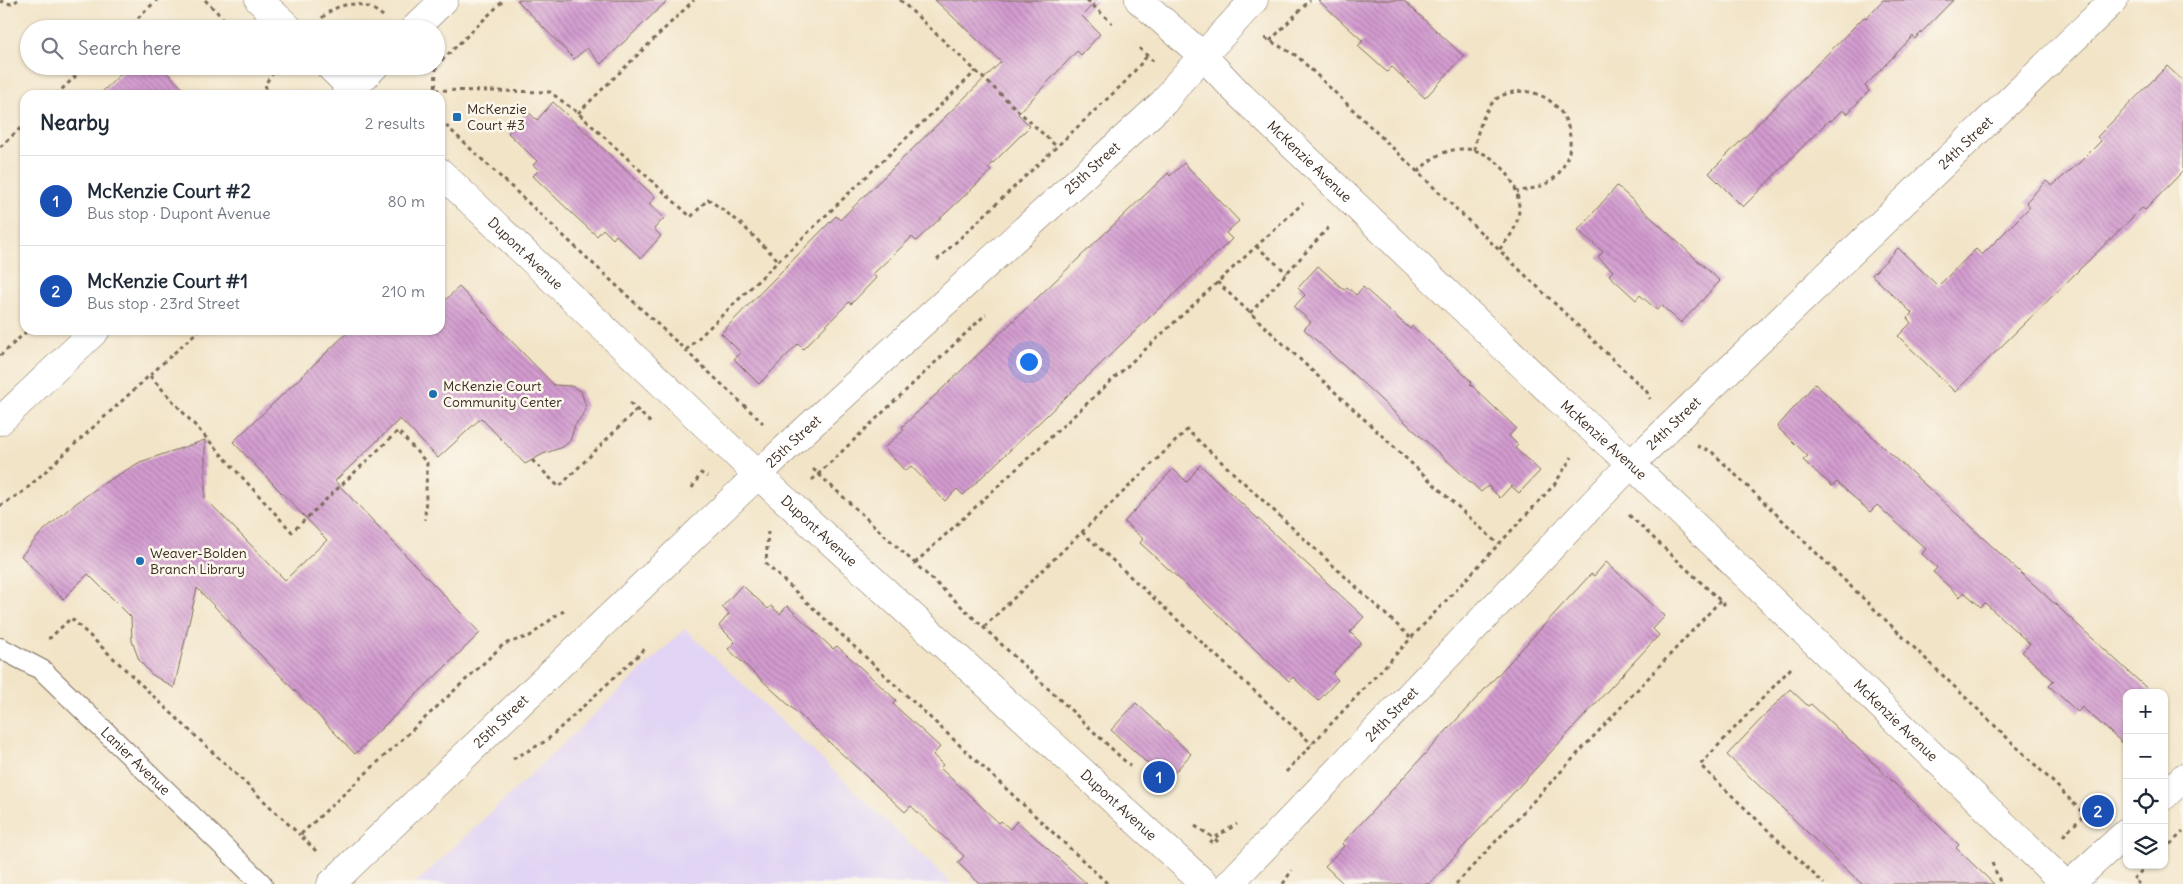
<!DOCTYPE html>
<html lang="en">
<head>
<meta charset="utf-8">
<style>
  body { margin:0; font-family:Delius,sans-serif; background:#f6f6f7; color:#1f2937 }
  .controls { position:absolute; right:15px; bottom:15px; display:grid; overflow:hidden; border-radius:10px; box-shadow:0 1px 4px #0004 }
  .controls button { width:45px; height:45px; display:grid; place-items:center; padding:0; border:0; border-bottom:1px solid #e0e1e3; background:#fff; color:#1f2937; font:25px sans-serif }
  .you { position:absolute; left:1028px; top:361px; width:18px; height:18px; margin:-12px; border:4px solid #fff; border-radius:50%; background:#1a73e8; box-shadow:0 0 0 8px #1a73e833 }
  .badge { display:grid; place-items:center; width:32px; height:32px; border-radius:50%; background:#2563eb; color:#fff; font-size:16px; font-weight:700 }
  .pin { position:absolute; translate:-50% -50%; border:2px solid #fff; box-shadow:0 1px 5px #0006 }
  .list { margin:0; padding:0; list-style:none }
  h2 { display:flex; justify-content:space-between; align-items:center; height:65px; margin:0; padding:0 20px; font-size:21px }
  h2 small { font-size:16px; font-weight:400; color:#747a83 }
  .list li { display:grid; grid-template-columns:32px 1fr auto; gap:15px; align-items:center; box-sizing:border-box; height:90px; padding:0 20px; border-top:1px solid #e0e1e3 }
  .list b { display:block; font-size:19px; white-space:nowrap }
  .list p { margin:0; font-size:16px; white-space:nowrap; color:#747a83 }
  .list em { font-size:16px; font-style:normal; color:#747a83 }
  .icon { flex:none; width:28px; height:28px; fill:none; stroke:currentColor; stroke-width:2; stroke-linecap:round; stroke-linejoin:round }
  .map { position:relative; flex:none; width:2183px; height:884px; overflow:hidden }
  .search { position:absolute; background:#fff; box-shadow:0 1px 4px #0004; left:20px; top:20px; width:425px; height:55px; display:flex; align-items:center; gap:12px; box-sizing:border-box; padding:0 18px; border-radius:28px; color:#747a83; font-size:19px }
  .panel { position:absolute; background:#fff; box-shadow:0 1px 4px #0004; left:20px; top:90px; width:425px; height:245px; border-radius:15px }
  .map>svg:first-child { display:block }
  .built { fill:#e1d4f4 }
  .building { fill:url(#building-back-hatch) }
  .lines { fill:none; stroke-linecap:round; stroke-linejoin:round }
  .lane-casing { stroke:#7b6b59; stroke-width:22 }
  .street-casing { stroke:#7b6b59; stroke-width:29 }
  .path { stroke:#7b6b59; stroke-width:3; stroke-dasharray:4 4; stroke-linecap:butt }
  .lane { stroke:#fff; stroke-width:20 }
  .street { stroke:#fff; stroke-width:28 }
  .poi-dot { fill:#1f6fb2; stroke:#fbf7ec; stroke-width:2 }
  .labels { text-anchor:middle; dominant-baseline:central; stroke-width:5; stroke-linejoin:round; paint-order:stroke }
  .poi-label { font-size:14px; fill:#3b2a1e; stroke:#fbf7ec; text-anchor:start }
  .street-label { font-size:14px; fill:#3b2a1e; stroke:#fbf7ec }
</style>
</head>
<body>
<div class="map">
<svg width="2183" height="884" viewBox="0 0 2183 884">
  <defs>
    <pattern id="building-back-hatch" width="6" height="6" patternUnits="userSpaceOnUse" patternTransform="scale(1.25)"><rect width="6" height="6" fill="#d39bd0"/><path d="M-1 5l2 2M0 0l6 6M5-1l2 2" fill="none" stroke="#ac7fa8"/></pattern>
  </defs>
  <rect width="100%" height="100%" fill="#fbf7ec"/>
  <filter id="ink" filterUnits="userSpaceOnUse"><feTurbulence type="fractalNoise" baseFrequency=".02" numOctaves="2"/><feDisplacementMap in="SourceGraphic" scale="10" xChannelSelector="R" yChannelSelector="G"/><feConvolveMatrix kernelMatrix="1 2 1 2 8 2 1 2 1" color-interpolation-filters="sRGB"/></filter>
  <filter id="wash" filterUnits="userSpaceOnUse"><feTurbulence type="fractalNoise" baseFrequency=".0096" numOctaves="4" result="noise"/><feDisplacementMap in="SourceGraphic" scale="20" xChannelSelector="R" yChannelSelector="G"/><feGaussianBlur stdDeviation="1.12" result="paint"/><feColorMatrix in="noise" values="0 0 0 0 0 0 0 0 0 0 0 0 0 0 0 0 0 1.4 0 .05"/><feComposite in="paint" operator="in"/></filter>
  <g filter="url(#wash)">
    <rect width="100%" height="100%" fill="#f2e4c7"/>
    <!-- built -->
    <path class="built" d="M685,629L952,884H415Z"/>
    <g id="blocks">
      <!-- building -->
      <g class="building">
        <path d="M517,0H668L601,64L587,48L574,59Z"/>
        <path d="M935,0H1097L1082,16L1100,34L1081,55L1077,51L1018,114L1030,126L988,168L991,171L916,241L912,237L873,274L876,278L851,304L849,302L803,349L798,344L759,384L734,359L741,353L721,333L836,216L840,220L1001,62Z"/>
        <path d="M1318,0H1403L1464,56L1425,98L1392,67L1387,72L1358,46L1363,41Z"/>
        <path d="M1883,0H1953L1915,39L1913,36L1865,86L1869,91L1847,114L1842,110L1831,121L1829,120L1743,207L1709,173L1864,17L1866,18Z"/>
        <path d="M129,66H161L189,95H99Z"/>
        <path d="M2167,66L2183,81V171L2145,210L2142,208L1955,392L1898,336L1911,323L1907,318L1912,313L1872,275L1898,248L1938,286L1976,249L1982,255L2030,207L2026,202L2046,181L2052,186L2078,164L2101,141L2097,137Z"/>
        <path d="M553,102L655,197L649,204L664,218L654,229L661,236L641,258L616,235L613,239L603,229L597,236L579,220L533,176L539,170L533,165L537,161L508,133L528,112L537,120Z"/>
        <path d="M1184,163L1239,221L1226,233L1232,239L963,495L957,489L945,501L911,466L905,471L884,448L904,430L902,427L1168,173L1170,176Z"/>
        <path d="M1617,186L1720,281L1681,323L1661,305L1657,310L1640,295L1636,300L1609,275L1613,271L1598,257L1603,252L1578,230Z"/>
        <path d="M1318,266L1344,290L1347,287L1356,295L1363,287L1410,329L1412,326L1472,382L1470,384L1516,428L1509,436L1518,445L1515,448L1540,471L1519,493L1511,486L1500,498L1488,486L1481,492L1304,329L1311,322L1294,307L1305,295L1298,288Z"/>
        <path d="M459,287L554,385L571,386L581,391L586,407L582,416L575,425L570,441L563,447L543,454L525,464L481,418L438,458L400,419L335,481L480,633L355,754L197,588L174,688L151,674L139,660L132,641L131,617L88,574L63,599L21,556L42,532L71,507L101,485L140,462L205,440V498L285,580L327,540L233,442L350,330H440V305Z"/>
        <path d="M1815,384L2152,693H2127V747L2082,707L2078,712L2049,686L2054,681L2022,652L2030,644L1985,603L1981,607L1964,592L1960,597L1933,572L1937,568L1922,554L1926,549L1877,505L1870,512L1837,482L1832,486L1803,460L1808,456L1777,427Z"/>
        <path d="M1200,465L1364,617L1350,632L1361,643L1332,674L1338,680L1318,701L1293,677L1289,681L1197,595L1140,543L1143,539L1124,522L1173,469L1187,482Z"/>
        <path d="M1606,562L1665,616L1653,629L1659,635L1429,884H1344L1325,866L1344,846L1342,844L1591,574L1594,576Z"/>
        <path d="M742,585L768,609L771,606L780,614L787,606L833,649L837,646L896,700L893,704L940,747L933,755L943,765L940,768L999,823L1001,821L1010,829L1017,821L1087,884H980L958,863L964,856L911,806L905,812L728,649L735,642L719,626L729,614L722,607Z"/>
        <path d="M1790,689L1808,706L1811,704L1842,733L1959,845L1956,848L1994,884H1862L1831,855L1727,755Z"/>
        <path d="M1136,703L1191,754L1167,781L1111,730Z"/>
      </g>
    </g>
  </g>
  <g filter="url(#ink)">
    <use href="#blocks" fill-opacity="0" stroke="#7b6b59" stroke-width="1"/>
    <g class="lines">
      <defs>
        <g id="lane">
          <path id="s1" d="M0,648L42,670L262,884"/>
        </g>
        <g id="street">
          <path d="M259,0L290,29"/>
          <path id="s2" d="M1139,0L1203,56L1238,93L1555,396L1631,464L2065,884"/>
          <path d="M414,29L444,0"/>
          <path d="M329,66L359,95"/>
          <path d="M345,95L375,66"/>
          <path id="s3" d="M440,172L758,475L1205,884"/>
          <path d="M0,421L96,330"/>
          <path d="M2164,796L2183,778"/>
          <path id="s4" d="M331,884L788,446L1164,102L1179,82L1254,0"/>
          <path id="s5" d="M1229,884L1631,464L2114,0"/>
          <path d="M2070,884L2127,832"/>
        </g>
      </defs>
      <!-- lane casing -->
      <use href="#lane" class="lane-casing"/>
      <!-- street casing -->
      <use href="#street" class="street-casing"/>
      <!-- path -->
      <g class="path">
        <path d="M205,0L234,29"/>
        <path d="M900,0L1057,147"/>
        <path d="M1087,0L1112,23"/>
        <path d="M0,1L11,4L18,0"/>
        <path d="M322,18C340,0 364,0 383,16"/>
        <path d="M126,29L157,0"/>
        <path d="M1265,38L1297,56L1647,392L1650,399"/>
        <path d="M1270,41L1310,0"/>
        <path d="M1139,48L1153,61"/>
        <path d="M436,66L504,0"/>
        <path d="M435,90L550,92L578,113L691,217L708,199L738,221L778,260"/>
        <path d="M56,95L86,66"/>
        <path d="M271,95L267,92L265,84L278,66"/>
        <path d="M435,95L436,66"/>
        <path d="M578,113L694,0"/>
        <path d="M440,120L763,423"/>
        <path d="M0,147L25,124"/>
        <path d="M1474,150C1477,133 1482,114 1494,101C1499,96 1507,93 1514,92C1551,86 1580,124 1567,158C1564,167 1558,176 1549,182C1540,188 1528,189 1517,192"/>
        <path d="M1418,172C1430,159 1442,150 1461,149C1497,147 1529,191 1516,224C1513,234 1505,242 1499,250"/>
        <path d="M1256,246L1287,273"/>
        <path d="M937,260L1126,81L1148,55"/>
        <path d="M1217,282L1498,544"/>
        <path d="M1250,313L1329,227"/>
        <path d="M686,350L976,71"/>
        <path d="M0,356L28,330"/>
        <path d="M150,376L292,532L398,431L427,463L425,520"/>
        <path d="M630,403L651,423"/>
        <path d="M1697,446L1711,451L2056,785L2081,811L2088,822"/>
        <path d="M532,460L559,487L636,410"/>
        <path d="M813,469L962,607L1130,766"/>
        <path d="M812,480L986,314"/>
        <path d="M692,488L701,473L707,477"/>
        <path d="M0,506L24,491L199,330"/>
        <path d="M1629,515L1725,605"/>
        <path d="M768,531L766,564L1108,884"/>
        <path d="M1082,532L1312,744"/>
        <path d="M915,563L1303,203"/>
        <path d="M984,627L1187,430L1410,637"/>
        <path d="M48,638H50L71,618L300,835"/>
        <path d="M1791,668L1700,765L1824,884"/>
        <path d="M513,759L546,741L646,648"/>
        <path d="M1286,772L1554,485L1572,457"/>
        <path d="M1195,826L1214,838L1220,844"/>
        <path d="M2063,836L2084,815"/>
        <path d="M1210,843L1214,838L1237,824"/>
        <path d="M2164,850L2183,832"/>
        <path d="M316,851L300,835L504,644L530,636L558,614L566,610"/>
        <path d="M1992,863L2001,884"/>
        <path d="M1283,884L1292,870"/>
        <path d="M1456,884L1720,601"/>
        <path d="M2139,884L2133,879L2148,865"/>
      </g>
      <!-- lane -->
      <use href="#lane" class="lane"/>
      <!-- street -->
      <use href="#street" class="street"/>
    </g>
  </g>
  <!-- markers -->
  <g class="poi-dot">
    <rect x="452" y="112" width="10" height="10" rx="2.5"/>
    <circle cx="433" cy="394" r="5"/>
    <circle cx="140" cy="561" r="5"/>
  </g>
  <g class="labels">
    <!-- poi labels -->
    <g class="poi-label">
      <text x="467" y="109">McKenzie<tspan x="467" dy="16">Court #3</tspan></text>
      <text x="443" y="386">McKenzie Court<tspan x="443" dy="16">Community Center</tspan></text>
      <text x="150" y="553">Weaver-Bolden<tspan x="150" dy="16">Branch Library</tspan></text>
    </g>
    <!-- street labels -->
    <g class="street-label">
      <text stroke="none"><textPath href="#s5" startOffset="1045">24th Street</textPath></text>
      <text stroke="none"><textPath href="#s2" startOffset="235">McKenzie Avenue</textPath></text>
      <text stroke="none"><textPath href="#s4" startOffset="1045">25th Street</textPath></text>
      <text stroke="none"><textPath href="#s3" startOffset="118">Dupont Avenue</textPath></text>
      <text stroke="none"><textPath href="#s5" startOffset="640">24th Street</textPath></text>
      <text stroke="none"><textPath href="#s2" startOffset="640">McKenzie Avenue</textPath></text>
      <text stroke="none"><textPath href="#s4" startOffset="640">25th Street</textPath></text>
      <text stroke="none"><textPath href="#s3" startOffset="522">Dupont Avenue</textPath></text>
      <text stroke="none"><textPath href="#s5" startOffset="235">24th Street</textPath></text>
      <text stroke="none"><textPath href="#s2" startOffset="1045">McKenzie Avenue</textPath></text>
      <text stroke="none"><textPath href="#s4" startOffset="235">25th Street</textPath></text>
      <text stroke="none"><textPath href="#s1" startOffset="178">Lanier Avenue</textPath></text>
      <text stroke="none"><textPath href="#s3" startOffset="928">Dupont Avenue</textPath></text>
    </g>
  </g>
</svg>
<div class="controls">
<button>+</button>
<button>−</button>
<button><svg class="icon" aria-label="locate" viewBox="0 0 24 24"><circle cx="12" cy="12" r="6"/><path d="M12 2v4M12 18v4M2 12h4M18 12h4"/></svg></button>
<button><svg class="icon" aria-label="layers" viewBox="0 0 24 24"><path d="M12 4l9 5-9 5-9-5zM3 14l9 5 9-5"/></svg></button>
</div>
<div class="you"></div>
<div class="pin badge" style="left:1159px;top:777px;background:#1a4fb4">1</div>
<div class="pin badge" style="left:2098px;top:811px;background:#1a4fb4">2</div>
<div class="search"><svg class="icon" aria-label="search" viewBox="0 0 24 24"><circle cx="10" cy="10" r="6"/><path d="M15 15l6 6"/></svg>Search here</div>
<section class="panel">
<h2>Nearby<small>2 results</small></h2>
<ul class="list">
<li><span class="badge" style="background:#1a4fb4">1</span><div><b>McKenzie Court #2</b><p>Bus stop · Dupont Avenue</p></div><em>80 m</em></li>
<li><span class="badge" style="background:#1a4fb4">2</span><div><b>McKenzie Court #1</b><p>Bus stop · 23rd Street</p></div><em>210 m</em></li>
</ul>
</section>
</div>
</body>
</html>
